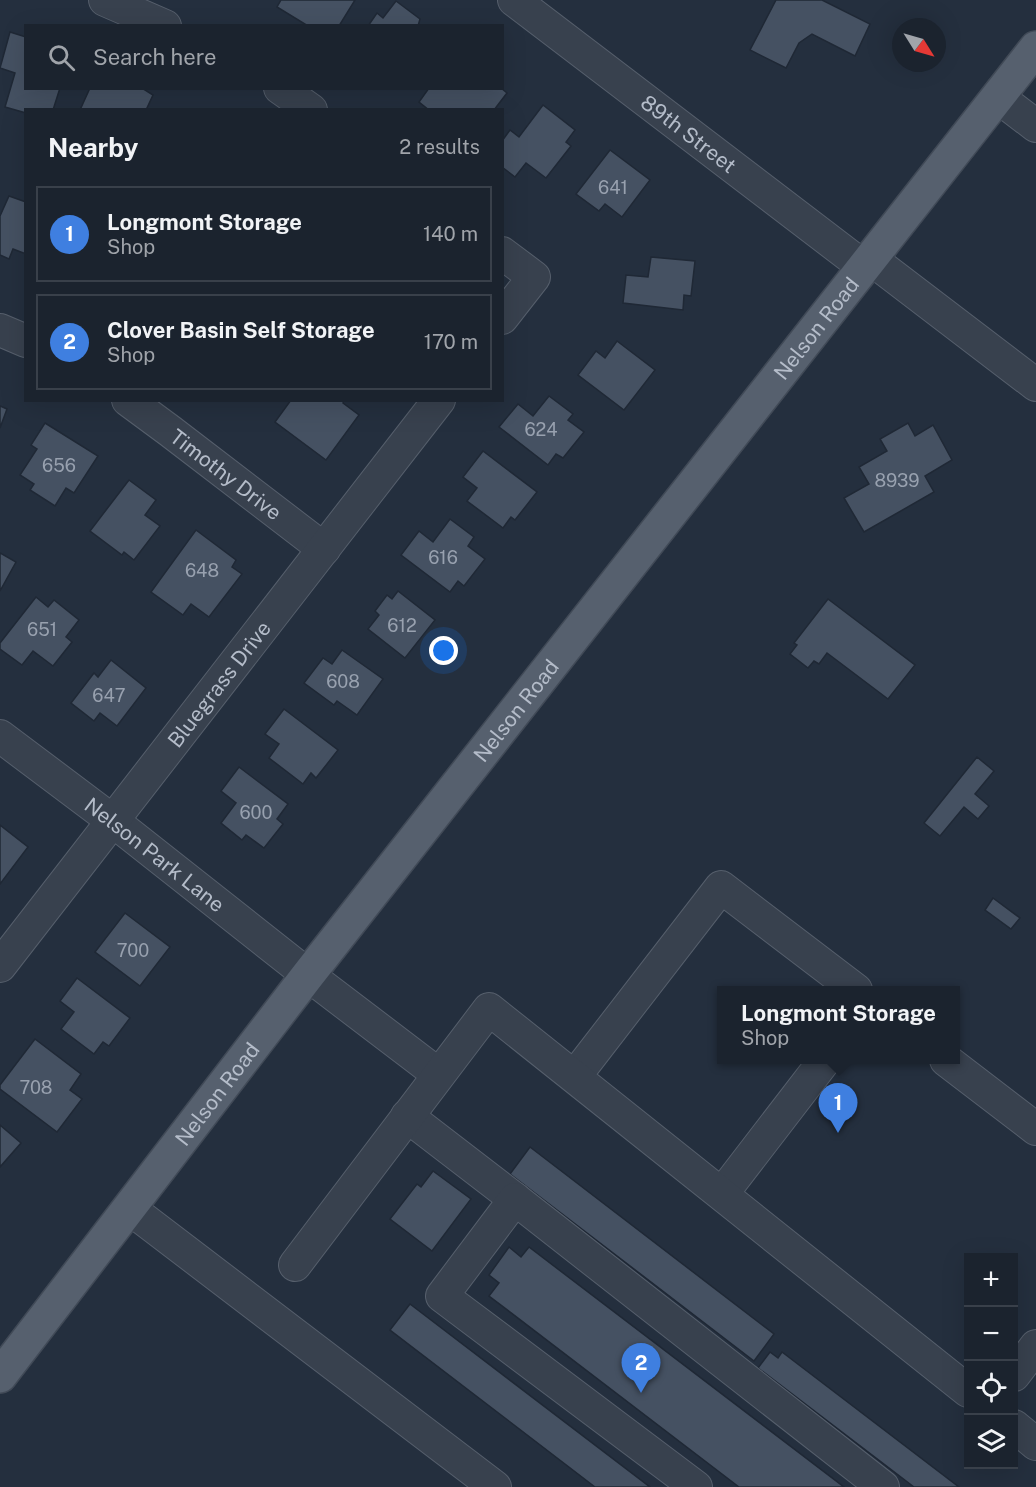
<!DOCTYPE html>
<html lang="en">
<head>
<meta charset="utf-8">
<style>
  body { margin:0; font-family:"Public Sans",sans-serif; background:#242b36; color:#f1f3f6 }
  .controls { position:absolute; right:18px; bottom:18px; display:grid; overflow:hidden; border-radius:0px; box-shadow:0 6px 24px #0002 }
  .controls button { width:54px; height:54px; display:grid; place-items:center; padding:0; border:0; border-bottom:2px solid #39404a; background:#1b232e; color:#f1f3f6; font:30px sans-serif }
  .compass { position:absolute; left:892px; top:18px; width:54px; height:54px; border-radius:50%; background:#1b232e; box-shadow:0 6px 24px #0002; rotate:127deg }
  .you { position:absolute; left:444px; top:651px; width:21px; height:21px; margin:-15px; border:4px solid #fff; border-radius:50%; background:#1a73e8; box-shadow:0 0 0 9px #1a73e833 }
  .badge { display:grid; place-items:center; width:39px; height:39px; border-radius:50%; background:#8ab4f8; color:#fff; font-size:20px; font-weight:700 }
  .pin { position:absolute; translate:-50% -50px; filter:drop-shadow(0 2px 3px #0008) }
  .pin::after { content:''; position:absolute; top:32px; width:21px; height:18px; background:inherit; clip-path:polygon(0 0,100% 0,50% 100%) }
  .popup { position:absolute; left:717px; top:986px; width:243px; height:78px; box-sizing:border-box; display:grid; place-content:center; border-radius:0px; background:#1b232e; filter:drop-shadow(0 2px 4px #0005); font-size:20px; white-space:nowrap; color:#a0a4aa }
  .popup b { font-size:22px; color:#f1f3f6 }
  .popup::after { content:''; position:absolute; left:50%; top:100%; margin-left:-12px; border:12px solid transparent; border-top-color:#1b232e }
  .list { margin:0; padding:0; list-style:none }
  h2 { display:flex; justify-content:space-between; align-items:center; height:78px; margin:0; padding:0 24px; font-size:26px }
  h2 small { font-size:20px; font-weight:400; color:#a0a4aa }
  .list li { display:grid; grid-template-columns:39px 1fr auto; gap:18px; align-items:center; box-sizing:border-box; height:96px; margin:0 12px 12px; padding:0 12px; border:2px solid #39404a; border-radius:0px }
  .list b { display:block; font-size:22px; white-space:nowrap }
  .list p { margin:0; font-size:20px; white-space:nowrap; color:#a0a4aa }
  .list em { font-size:20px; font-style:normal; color:#a0a4aa }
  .icon { flex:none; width:33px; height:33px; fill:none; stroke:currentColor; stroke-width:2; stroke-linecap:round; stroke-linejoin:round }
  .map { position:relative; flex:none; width:1036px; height:1487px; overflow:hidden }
  .search { position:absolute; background:#1b232e; box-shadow:0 6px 24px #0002; left:24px; top:24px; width:480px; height:66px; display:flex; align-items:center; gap:15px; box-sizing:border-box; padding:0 21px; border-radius:0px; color:#a0a4aa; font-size:22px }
  .panel { position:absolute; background:#1b232e; box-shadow:0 6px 24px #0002; left:24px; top:108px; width:480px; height:294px; border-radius:0px }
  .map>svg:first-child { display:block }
  .building { fill:#455162; stroke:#1f2835; stroke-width:1.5 }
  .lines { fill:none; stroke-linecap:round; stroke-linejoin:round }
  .minor-casing { stroke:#565f6c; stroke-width:34 }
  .major-casing { stroke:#414a57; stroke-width:36 }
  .minor { stroke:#38414e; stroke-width:32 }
  .major { stroke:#56606e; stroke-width:33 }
  .labels { text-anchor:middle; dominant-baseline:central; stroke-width:6; stroke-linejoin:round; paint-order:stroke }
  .number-label { font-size:18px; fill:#98a1af }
  .street-label { font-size:21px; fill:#b4bcc9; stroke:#1d2633 }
</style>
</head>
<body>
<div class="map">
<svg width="1036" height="1487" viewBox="0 0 1036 1487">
  <rect width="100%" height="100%" fill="#242f3e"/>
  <!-- building -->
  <g class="building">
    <path d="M281,0H355L339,26H308L277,7Z"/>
    <path d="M776,0H822L870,24L855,56L812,34L799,43L786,68L750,50Z"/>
    <path d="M396,1L420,19L418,26H368L377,13L383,18Z"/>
    <path d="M10,32L26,37V88H60L53,110H26V113L5,107L15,73L0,68Z"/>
    <path d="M90,88H142L153,95L146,110H80Z"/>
    <path d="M429,88H501L507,93L494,110H429L419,102Z"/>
    <path d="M543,105L575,130L566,142L571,146L546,178L526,163L515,177L502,167V141L510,130L519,137Z"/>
    <path d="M610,150L650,180L622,217L605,204L599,211L576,194Z"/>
    <path d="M9,196L26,202V254L13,249L9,259L0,255V216Z"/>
    <path d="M651,257L695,261L691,296L684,295L683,310L623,303L626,275L648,277Z"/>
    <path d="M617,341L655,370L624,410L578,375L596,351L605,358Z"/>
    <path d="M549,396L573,414L568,420L584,432L563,458L556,454L548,465L499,427L518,404L533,416Z"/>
    <path d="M291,400H344L343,403L359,415L326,460L275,422Z"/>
    <path d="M0,406L7,409L0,428Z"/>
    <path d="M45,423L98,456L74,493L66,488L55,506L30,490L34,484L20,475L37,449L31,445Z"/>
    <path d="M908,423L915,436L933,425L952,460L925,476L934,492L864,532L844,498L869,484L859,467L887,451L880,439Z"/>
    <path d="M483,451L537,492L515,520L511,517L503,528L467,501L477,488L463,477Z"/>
    <path d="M129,480L156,500L145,515L160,526L134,560L124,552L122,555L90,531Z"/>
    <path d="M450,519L474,537L468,546L485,559L464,586L458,581L450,592L401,555L419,531L433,542Z"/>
    <path d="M196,530L236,560L232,567L242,574L209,617L191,604L183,615L151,592Z"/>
    <path d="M0,553L16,562L0,591Z"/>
    <path d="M398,591L435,620L405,658L368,629L379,615L375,611L387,595L392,599Z"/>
    <path d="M36,597L48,607L54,600L79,620L66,637L72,642L53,666L33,651L22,665L0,649V643Z"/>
    <path d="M828,599L915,665L888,699L827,653L819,664L814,661L808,668L790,654L797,645L794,643Z"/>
    <path d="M342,650L383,679L357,715L337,701L334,705L304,683L323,658L332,664Z"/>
    <path d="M111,660L146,688L117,726L100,713L94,721L71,703L94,673L98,677Z"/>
    <path d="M284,709L338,750L316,778L311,773L303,784L269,758L279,744L265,734Z"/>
    <path d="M977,757L994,771L975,794L989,806L978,819L964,807L940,836L924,823Z"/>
    <path d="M239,767L288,804L277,819L283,824L264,848L246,835L242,840L221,823L236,803L221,791Z"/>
    <path d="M0,825L28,847L0,884Z"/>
    <path d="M993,898L1020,918L1011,929L985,910Z"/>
    <path d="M125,913L170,947L140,986L95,952Z"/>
    <path d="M77,978L130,1018L109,1046L103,1042L94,1054L61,1029L74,1012L60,1001Z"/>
    <path d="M35,1039L81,1074L70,1090L82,1099L57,1132L0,1089V1085Z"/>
    <path d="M0,1125L21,1143L0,1167Z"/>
    <path d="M530,1147L774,1334L754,1361L510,1174Z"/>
    <path d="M433,1171L471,1199L432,1251L390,1219L417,1184L421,1187Z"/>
    <path d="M509,1247L521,1257L529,1247L844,1487H739L489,1296L499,1283L489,1275Z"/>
    <path d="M410,1304L650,1487H595L390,1330Z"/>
    <path d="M770,1352L778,1358L782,1352L959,1487H914L758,1368Z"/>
  </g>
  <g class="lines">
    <defs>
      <g id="minor">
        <path d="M105,0L165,26"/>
        <path id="s1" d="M514,0L864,267"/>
        <path d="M280,88L311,110"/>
        <path d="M998,97L1036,126"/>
        <path d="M502,253L534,277L502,318"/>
        <path d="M871,259L1036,385"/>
        <path d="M0,330L26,341"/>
        <path id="s2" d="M128,400L170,431L324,549"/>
        <path id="s3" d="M0,736L113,821L308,975L438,1074"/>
        <path id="s4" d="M0,966L439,400"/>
        <path d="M946,1060L1036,1129"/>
        <path d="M575,1076L721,887L856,990"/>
        <path d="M407,1116L515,1199"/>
        <path d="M722,1194L825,1060"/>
        <path d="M129,1208L495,1487"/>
        <path d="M295,1265L489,1009L968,1391"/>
        <path d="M1014,1375L1036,1346"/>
        <path d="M1014,1426L1036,1444"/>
        <path d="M696,1487L442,1296L515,1199L883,1487"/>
      </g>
      <g id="major">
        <path id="s5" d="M0,1376L308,975L1036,48"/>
      </g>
    </defs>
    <!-- minor casing -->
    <use href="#minor" class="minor-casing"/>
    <!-- major casing -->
    <use href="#major" class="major-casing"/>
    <!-- minor -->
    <use href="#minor" class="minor"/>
    <!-- major -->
    <use href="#major" class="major"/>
  </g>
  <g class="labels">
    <!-- number labels -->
    <g class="number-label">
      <text x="613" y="187">641</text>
      <text x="541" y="429">624</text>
      <text x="59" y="465">656</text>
      <text x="897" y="480">8939</text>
      <text x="443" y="557">616</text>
      <text x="202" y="570">648</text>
      <text x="402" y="625">612</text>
      <text x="42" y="629">651</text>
      <text x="343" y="681">608</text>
      <text x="109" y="695">647</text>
      <text x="256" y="812">600</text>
      <text x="133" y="950">700</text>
      <text x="36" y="1087">708</text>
    </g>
    <!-- street labels -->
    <g class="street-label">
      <text stroke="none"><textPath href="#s1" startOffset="220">89th Street</textPath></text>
      <text stroke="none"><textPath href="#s5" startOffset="1328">Nelson Road</textPath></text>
      <text stroke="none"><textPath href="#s2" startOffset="123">Timothy Drive</textPath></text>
      <text stroke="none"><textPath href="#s4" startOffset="357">Bluegrass Drive</textPath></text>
      <text stroke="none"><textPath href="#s5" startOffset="842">Nelson Road</textPath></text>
      <text stroke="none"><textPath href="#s3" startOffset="195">Nelson Park Lane</textPath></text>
      <text stroke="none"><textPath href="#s5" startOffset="356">Nelson Road</textPath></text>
    </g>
  </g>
</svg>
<div class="controls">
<button>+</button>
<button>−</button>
<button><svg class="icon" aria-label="locate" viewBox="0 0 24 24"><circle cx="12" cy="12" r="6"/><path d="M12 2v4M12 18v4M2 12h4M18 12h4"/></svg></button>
<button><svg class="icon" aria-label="layers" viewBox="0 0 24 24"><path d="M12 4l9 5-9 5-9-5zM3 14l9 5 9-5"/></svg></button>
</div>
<svg class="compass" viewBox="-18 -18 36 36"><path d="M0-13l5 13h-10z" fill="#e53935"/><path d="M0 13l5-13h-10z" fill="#a0a4aa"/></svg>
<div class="you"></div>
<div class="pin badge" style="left:838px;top:1133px;background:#3f7fe0">1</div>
<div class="popup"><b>Longmont Storage</b>Shop</div>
<div class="pin badge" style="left:641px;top:1393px;background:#3f7fe0">2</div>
<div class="search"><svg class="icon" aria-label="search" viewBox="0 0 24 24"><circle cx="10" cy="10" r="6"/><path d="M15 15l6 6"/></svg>Search here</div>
<section class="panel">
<h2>Nearby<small>2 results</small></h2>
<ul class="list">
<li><span class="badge" style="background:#3f7fe0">1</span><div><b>Longmont Storage</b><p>Shop</p></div><em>140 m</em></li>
<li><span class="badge" style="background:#3f7fe0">2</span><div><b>Clover Basin Self Storage</b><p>Shop</p></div><em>170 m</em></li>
</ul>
</section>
</div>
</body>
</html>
